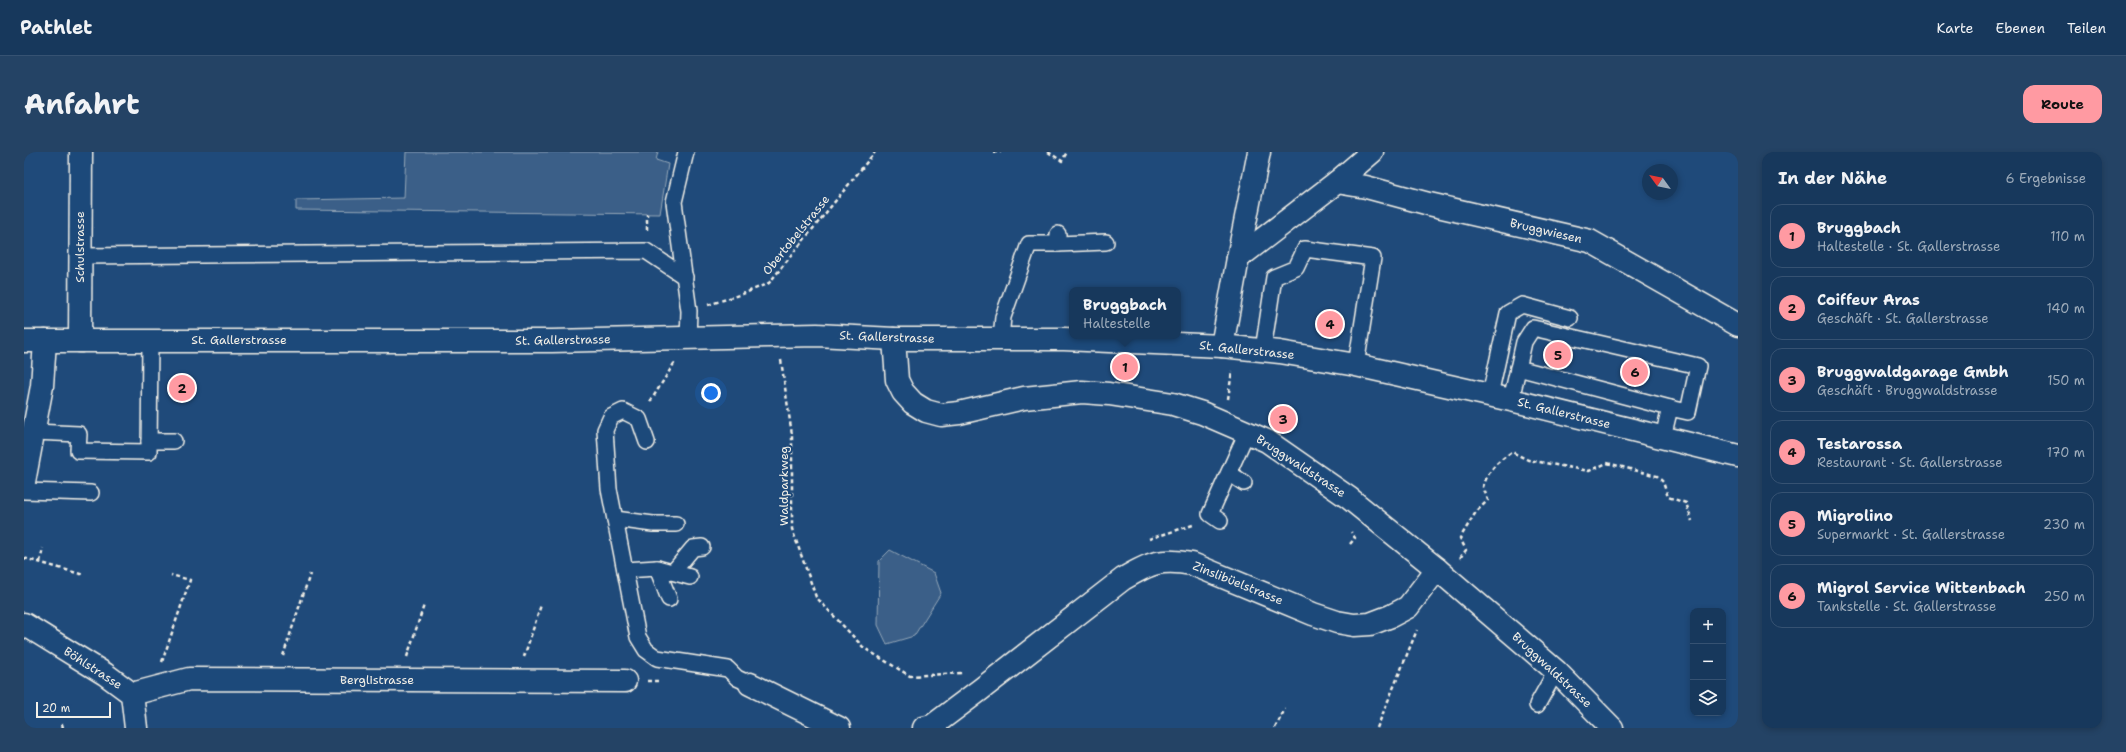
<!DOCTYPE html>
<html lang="de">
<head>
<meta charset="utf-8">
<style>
  body { margin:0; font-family:"Shantell Sans",sans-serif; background:#244365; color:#f1f3f6 }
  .controls { position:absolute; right:12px; bottom:12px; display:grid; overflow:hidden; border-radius:8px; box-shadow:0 2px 6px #0003 }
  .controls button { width:36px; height:36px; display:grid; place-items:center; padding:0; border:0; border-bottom:1px solid #365272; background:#17385c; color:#f1f3f6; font:20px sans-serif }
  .compass { position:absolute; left:1618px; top:12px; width:36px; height:36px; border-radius:50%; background:#17385c; box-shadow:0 2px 6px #0003; rotate:303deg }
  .scale { position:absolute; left:12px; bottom:10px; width:75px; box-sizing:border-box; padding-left:4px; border:2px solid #f4f1e8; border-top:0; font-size:11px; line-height:14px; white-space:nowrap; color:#f4f1e8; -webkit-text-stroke:3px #1f4a7a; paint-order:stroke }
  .you { position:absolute; left:687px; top:241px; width:14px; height:14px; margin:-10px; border:3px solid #fff; border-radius:50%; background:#1a73e8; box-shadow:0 0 0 6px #1a73e833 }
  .badge { display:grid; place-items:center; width:26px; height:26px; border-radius:50%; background:#ff9aa2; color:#111; font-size:13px; font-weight:700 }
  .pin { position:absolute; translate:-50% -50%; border:2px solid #fff; box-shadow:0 1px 4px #0006 }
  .popup { position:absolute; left:1045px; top:135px; width:112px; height:52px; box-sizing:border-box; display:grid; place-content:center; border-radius:8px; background:#17385c; filter:drop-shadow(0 1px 3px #0005); font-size:13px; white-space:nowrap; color:#9eacbb }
  .popup b { font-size:15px; color:#f1f3f6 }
  .popup::after { content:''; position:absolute; left:50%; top:100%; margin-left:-8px; border:8px solid transparent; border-top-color:#17385c }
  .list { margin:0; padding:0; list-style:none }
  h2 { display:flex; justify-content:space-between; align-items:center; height:52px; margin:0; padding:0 16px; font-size:17px }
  h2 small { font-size:13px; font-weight:400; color:#9eacbb }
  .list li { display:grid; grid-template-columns:26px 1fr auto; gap:12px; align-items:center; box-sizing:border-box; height:64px; margin:0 8px 8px; padding:0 8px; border:1px solid #365272; border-radius:12px }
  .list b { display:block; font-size:15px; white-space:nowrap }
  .list p { margin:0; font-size:13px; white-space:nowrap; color:#9eacbb }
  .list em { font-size:13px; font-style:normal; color:#9eacbb }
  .icon { flex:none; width:22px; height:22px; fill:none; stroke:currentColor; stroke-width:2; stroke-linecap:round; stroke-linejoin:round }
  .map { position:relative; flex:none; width:1714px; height:576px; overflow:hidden; border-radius:12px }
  header { display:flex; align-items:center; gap:24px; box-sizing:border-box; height:56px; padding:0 20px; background:#17385c; border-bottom:1px solid #365272 }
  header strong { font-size:19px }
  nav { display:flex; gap:22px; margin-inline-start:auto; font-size:14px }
  .intro { display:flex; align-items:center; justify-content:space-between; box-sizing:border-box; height:96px; padding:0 24px }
  h1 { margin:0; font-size:28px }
  .button { padding:10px 18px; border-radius:12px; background:#ff9aa2; color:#111; font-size:14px; font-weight:700 }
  main { display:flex; gap:24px; padding:0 24px }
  aside { flex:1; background:#17385c; border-radius:12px; box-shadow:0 2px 6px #0003 }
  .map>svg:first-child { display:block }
  .green { fill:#3a5f88; stroke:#97a8b8 }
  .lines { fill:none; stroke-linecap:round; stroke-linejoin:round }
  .service-casing { stroke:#f4f1e8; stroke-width:18 }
  .minor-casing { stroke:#f4f1e8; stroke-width:25 }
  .secondary-casing { stroke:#f4f1e8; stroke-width:25 }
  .path { stroke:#f4f1e8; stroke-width:2.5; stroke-dasharray:4 3; stroke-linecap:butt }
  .service { stroke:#1f4a7a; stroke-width:15 }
  .minor { stroke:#1f4a7a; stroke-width:22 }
  .secondary { stroke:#1f4a7a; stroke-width:22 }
  .labels { text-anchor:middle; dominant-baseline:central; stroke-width:4; stroke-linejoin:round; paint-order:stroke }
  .street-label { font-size:12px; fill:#f4f1e8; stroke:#1f4a7a }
</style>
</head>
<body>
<header>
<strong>Pathlet</strong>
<nav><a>Karte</a><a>Ebenen</a><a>Teilen</a></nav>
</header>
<div class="intro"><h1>Anfahrt</h1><a class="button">Route</a></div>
<main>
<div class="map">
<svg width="1714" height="576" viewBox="0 0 1714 576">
  <rect width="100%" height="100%" fill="#1f4a7a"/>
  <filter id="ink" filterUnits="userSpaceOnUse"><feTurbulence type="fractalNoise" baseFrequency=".025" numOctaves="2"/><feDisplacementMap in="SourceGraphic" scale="8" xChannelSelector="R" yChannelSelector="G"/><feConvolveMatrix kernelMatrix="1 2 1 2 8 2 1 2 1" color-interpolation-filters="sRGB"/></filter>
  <g filter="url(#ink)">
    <!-- green -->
    <g class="green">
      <path d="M382,0H634L632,8L644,12L636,62L272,58V48L380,46Z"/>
      <path d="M866,398L910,421L917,441L890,484L863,492L854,473L855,409Z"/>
    </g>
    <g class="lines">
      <defs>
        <g id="service">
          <path d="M662,0L650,50L665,159L664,187"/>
          <path d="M1034,92L1082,90"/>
          <path d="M56,104L622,99L661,125"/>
          <path d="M977,187L979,165L1005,92H1034V82"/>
          <path d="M1239,198L1250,125L1272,116L1281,97L1349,106L1332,213"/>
          <path d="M1494,216L1646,256"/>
          <path d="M1466,243L1484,161L1498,153L1546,166"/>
          <path d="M1487,248L1500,190L1509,176L1674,214L1664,260L1646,256L1639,285"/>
          <path d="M10,280L55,282L54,299L125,300L126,189"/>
          <path d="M125,289H150"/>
          <path d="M623,290L615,267L599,259L587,265L581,278L585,337L614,485L622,498L633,506L704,517L713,526L726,532"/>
          <path d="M1205,321L1220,331"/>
          <path d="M0,339L67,341"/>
          <path d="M591,367L629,372H652"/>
          <path d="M1196,369L1186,362L1223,280"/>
          <path d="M633,416L645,447"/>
          <path d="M601,418L633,416L666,425"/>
          <path d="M649,420L669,396L678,395"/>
          <path d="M1513,553L1532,519"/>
        </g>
        <g id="minor">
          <path d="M1313,30L1348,0"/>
          <path d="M1214,106L1235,0"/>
          <path d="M870,187L873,228L879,240L889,251L902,259L917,263L935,261L1000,246L1058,240L1085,242L1149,252L1178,261L1243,289L1325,346L1413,417L1532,519L1588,576"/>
          <path d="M56,189L57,0"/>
          <path d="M1198,194L1214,106L1313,30L1342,35L1405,52L1566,89L1714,173"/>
          <path d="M0,330L18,234L21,189"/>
          <path d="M0,472L81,522L108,542L112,576"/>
          <path d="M726,532L815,576"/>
          <path d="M108,542L165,527L601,529"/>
          <path d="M900,576L908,574L956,538L1099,427C1126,411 1137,406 1168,412L1289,462L1313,470L1330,473L1346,472L1367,464L1384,455L1413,417"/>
        </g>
        <path id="secondary" d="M0,189H528L793,183L870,187H1040L1198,194L1256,200L1332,213L1487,248L1714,304"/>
      </defs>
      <!-- service casing -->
      <use href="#service" class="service-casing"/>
      <!-- minor casing -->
      <use href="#minor" class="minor-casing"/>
      <!-- secondary casing -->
      <use href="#secondary" class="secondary-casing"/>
      <!-- path -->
      <g class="path">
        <path d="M969,0H977"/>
        <path d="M1024,0L1038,9L1043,0"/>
        <path d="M623,78V62"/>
        <path d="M684,153L721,141L745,131L851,0"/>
        <path d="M757,208L768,283V377L792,445L840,496L886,524L938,521"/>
        <path d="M1204,247L1208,219"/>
        <path d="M626,250L651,210"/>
        <path d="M1125,387L1169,373"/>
        <path d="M1326,392L1331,386L1327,380"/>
        <path d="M0,406L60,423"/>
        <path d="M1436,406L1442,398L1436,386L1452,360L1464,348L1459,335C1465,317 1473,310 1488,300L1504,308L1565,319L1583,311L1633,324L1639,330L1644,345L1662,351L1668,369"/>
        <path d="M16,410L19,396"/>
        <path d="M259,504L286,422"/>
        <path d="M383,505L400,453"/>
        <path d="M500,505L517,453"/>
        <path d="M138,510L166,428L147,423"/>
        <path d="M623,529H636"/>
        <path d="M38,572L39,576"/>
        <path d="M1251,576L1261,557"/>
        <path d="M1353,576L1393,478"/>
      </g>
      <!-- service -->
      <use href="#service" class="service"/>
      <!-- minor -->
      <use href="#minor" class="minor"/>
      <!-- secondary -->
      <use href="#secondary" class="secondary"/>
    </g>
  </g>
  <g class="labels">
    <!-- street labels -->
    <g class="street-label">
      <text transform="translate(1522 79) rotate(13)">Bruggwiesen</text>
      <text transform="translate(772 83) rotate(-51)">Obertobelstrasse</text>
      <text transform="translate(56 95) rotate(-90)">Schulstrasse</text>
      <text transform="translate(863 185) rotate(2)">St. Gallerstrasse</text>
      <text x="215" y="188">St. Gallerstrasse</text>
      <text transform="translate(539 188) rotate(-1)">St. Gallerstrasse</text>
      <text transform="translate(1223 198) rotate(6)">St. Gallerstrasse</text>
      <text transform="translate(1540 261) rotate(14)">St. Gallerstrasse</text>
      <text transform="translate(1277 314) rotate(33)">Bruggwaldstrasse</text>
      <text transform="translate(760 334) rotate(-90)">Waldparkweg</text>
      <text transform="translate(1214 431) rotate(22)">Zinslibüelstrasse</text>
      <text transform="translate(69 516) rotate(33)">Böhlstrasse</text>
      <text transform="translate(1528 518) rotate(43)">Bruggwaldstrasse</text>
      <text x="353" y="528">Berglistrasse</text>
    </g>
  </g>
</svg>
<div class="controls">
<button>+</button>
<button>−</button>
<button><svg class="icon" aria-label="layers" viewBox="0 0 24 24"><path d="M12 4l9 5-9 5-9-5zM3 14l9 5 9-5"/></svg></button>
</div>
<svg class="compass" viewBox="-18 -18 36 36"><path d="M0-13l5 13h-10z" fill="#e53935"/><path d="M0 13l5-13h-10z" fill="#9eacbb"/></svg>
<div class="scale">20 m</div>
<div class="you"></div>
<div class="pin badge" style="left:1101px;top:215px">1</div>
<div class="popup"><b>Bruggbach</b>Haltestelle</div>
<div class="pin badge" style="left:158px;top:236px">2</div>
<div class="pin badge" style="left:1259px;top:267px">3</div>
<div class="pin badge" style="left:1306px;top:172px">4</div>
<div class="pin badge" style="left:1534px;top:203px">5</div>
<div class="pin badge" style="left:1611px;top:220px">6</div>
</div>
<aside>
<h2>In der Nähe<small>6 Ergebnisse</small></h2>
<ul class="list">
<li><span class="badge">1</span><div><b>Bruggbach</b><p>Haltestelle · St. Gallerstrasse</p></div><em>110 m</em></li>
<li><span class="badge">2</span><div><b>Coiffeur Aras</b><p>Geschäft · St. Gallerstrasse</p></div><em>140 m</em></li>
<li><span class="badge">3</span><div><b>Bruggwaldgarage Gmbh</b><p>Geschäft · Bruggwaldstrasse</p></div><em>150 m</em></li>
<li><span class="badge">4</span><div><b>Testarossa</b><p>Restaurant · St. Gallerstrasse</p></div><em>170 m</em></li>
<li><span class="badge">5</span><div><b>Migrolino</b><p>Supermarkt · St. Gallerstrasse</p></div><em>230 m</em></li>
<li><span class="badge">6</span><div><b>Migrol Service Wittenbach</b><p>Tankstelle · St. Gallerstrasse</p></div><em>250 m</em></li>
</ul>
</aside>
</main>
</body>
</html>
